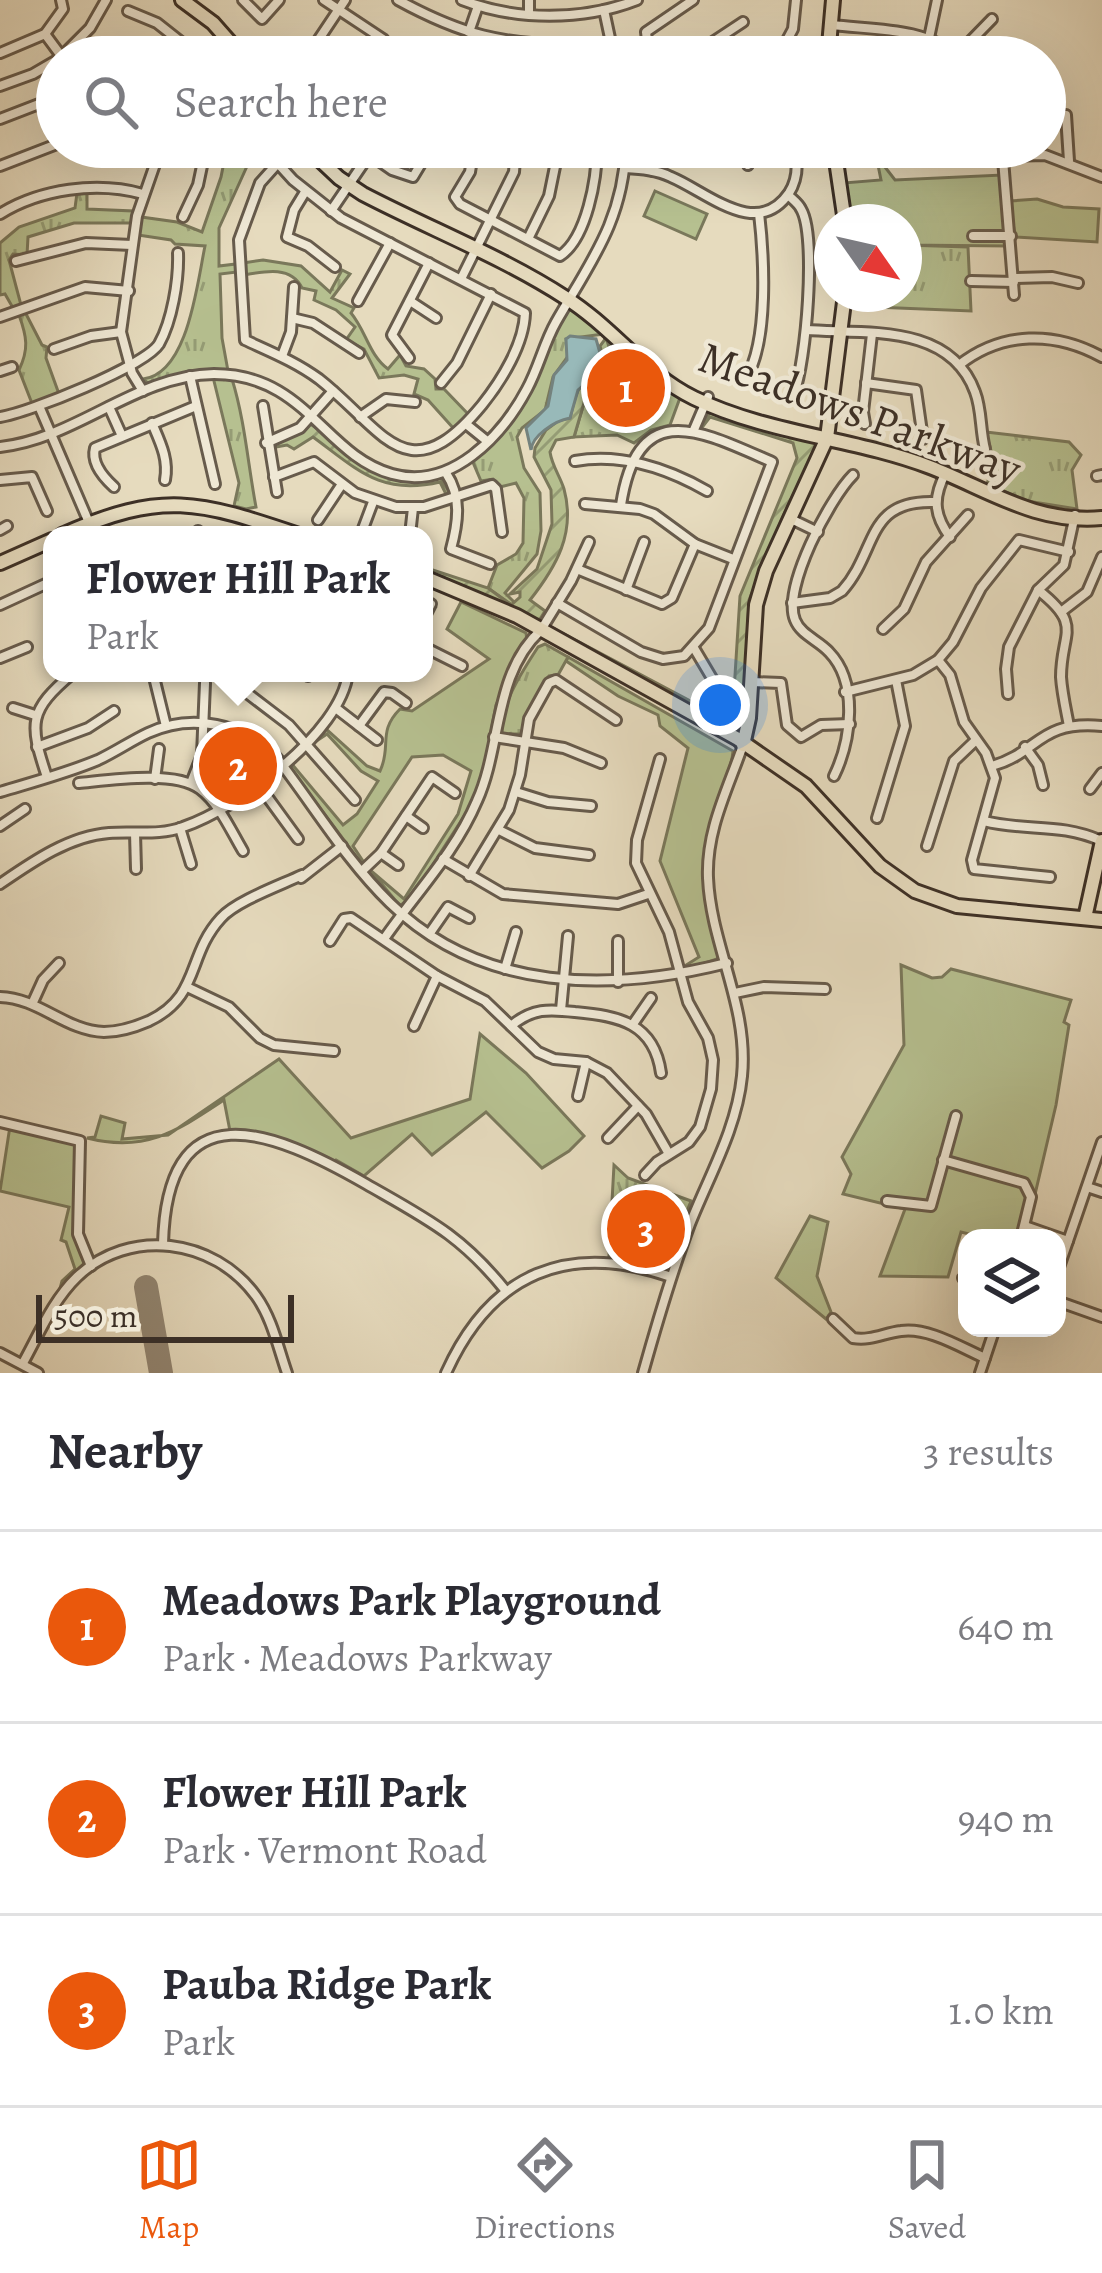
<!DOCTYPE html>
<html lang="en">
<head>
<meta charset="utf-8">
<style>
  body { margin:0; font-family:Alegreya,serif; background:#f7f7f7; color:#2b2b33 }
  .controls { position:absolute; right:36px; bottom:36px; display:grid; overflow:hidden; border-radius:24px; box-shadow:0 12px 48px #0002 }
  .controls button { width:108px; height:108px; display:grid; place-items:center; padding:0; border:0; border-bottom:3px solid #e1e1e2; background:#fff; color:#2b2b33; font:60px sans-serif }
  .compass { position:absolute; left:814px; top:204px; width:108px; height:108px; border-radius:50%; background:#fff; box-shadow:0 12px 48px #0002; rotate:124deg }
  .scale { position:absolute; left:36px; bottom:30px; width:258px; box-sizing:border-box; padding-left:12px; border:6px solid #3d3026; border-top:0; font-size:33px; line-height:42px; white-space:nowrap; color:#3d3026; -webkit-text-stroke:9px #efe8d5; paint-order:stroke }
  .you { position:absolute; left:720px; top:705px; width:42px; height:42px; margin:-30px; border:9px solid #fff; border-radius:50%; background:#1a73e8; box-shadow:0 0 0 18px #1a73e833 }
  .badge { display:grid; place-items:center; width:78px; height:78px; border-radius:50%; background:#ea580c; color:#fff; font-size:39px; font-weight:700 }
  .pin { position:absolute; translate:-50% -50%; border:6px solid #fff; box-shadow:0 3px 12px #0006 }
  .popup { position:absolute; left:43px; top:526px; width:390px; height:156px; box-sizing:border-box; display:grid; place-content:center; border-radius:24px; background:#fff; filter:drop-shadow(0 3px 9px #0005); font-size:39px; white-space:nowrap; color:#7c7c81 }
  .popup b { font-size:45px; color:#2b2b33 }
  .popup::after { content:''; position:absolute; left:50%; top:100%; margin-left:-24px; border:24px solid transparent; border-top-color:#fff }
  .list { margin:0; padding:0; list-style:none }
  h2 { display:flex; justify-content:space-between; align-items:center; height:156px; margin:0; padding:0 48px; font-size:51px }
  h2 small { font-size:39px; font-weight:400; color:#7c7c81 }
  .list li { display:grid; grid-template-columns:78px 1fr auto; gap:36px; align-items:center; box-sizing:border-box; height:192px; padding:0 48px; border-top:3px solid #e1e1e2 }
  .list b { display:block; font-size:45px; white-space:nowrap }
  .list p { margin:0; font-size:39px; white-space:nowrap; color:#7c7c81 }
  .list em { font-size:39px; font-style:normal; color:#7c7c81 }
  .icon { flex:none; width:66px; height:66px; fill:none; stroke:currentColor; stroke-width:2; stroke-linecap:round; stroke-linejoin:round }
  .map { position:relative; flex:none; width:1102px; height:1373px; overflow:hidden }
  .search { position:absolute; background:#fff; box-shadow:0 12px 48px #0002; left:36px; right:36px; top:36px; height:132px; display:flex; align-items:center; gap:30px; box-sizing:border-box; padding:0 42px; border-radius:66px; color:#7c7c81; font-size:45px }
  .sheet { height:732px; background:#fff }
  nav { display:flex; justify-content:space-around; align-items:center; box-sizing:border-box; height:168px; border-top:3px solid #e1e1e2; background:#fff; font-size:33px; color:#7c7c81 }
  nav a { display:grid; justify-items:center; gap:6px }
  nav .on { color:#ea580c }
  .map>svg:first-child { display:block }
  .grass { fill:#b6c090; stroke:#7a785b; stroke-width:3 }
  .park { fill:url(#park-tufts); stroke:#7a785b; stroke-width:3 }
  .garden { fill:url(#garden-furrows); stroke:#7a785b; stroke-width:3 }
  .water { fill:#98b9b9; stroke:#74827e; stroke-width:3 }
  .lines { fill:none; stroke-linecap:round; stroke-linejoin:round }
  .runway { stroke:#928672; stroke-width:24 }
  .minor-casing { stroke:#675b4c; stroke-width:14 }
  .major-casing { stroke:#3d3026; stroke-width:18 }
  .minor { stroke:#efe8d5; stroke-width:8 }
  .major { stroke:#e6dbbe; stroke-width:12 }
  .labels { text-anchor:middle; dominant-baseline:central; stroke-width:9; stroke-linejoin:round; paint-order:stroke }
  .street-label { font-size:45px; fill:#3d3026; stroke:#efe8d5 }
</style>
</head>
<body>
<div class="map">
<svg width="1102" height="1373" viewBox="0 0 1102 1373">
  <defs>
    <pattern id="park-tufts" width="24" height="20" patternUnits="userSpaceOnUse" patternTransform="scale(3)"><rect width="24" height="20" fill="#b6c090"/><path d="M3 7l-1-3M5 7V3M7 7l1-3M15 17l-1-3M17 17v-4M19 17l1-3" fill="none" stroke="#959c75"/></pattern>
    <pattern id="garden-furrows" width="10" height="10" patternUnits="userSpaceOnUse" patternTransform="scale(3)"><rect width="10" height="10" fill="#b6c090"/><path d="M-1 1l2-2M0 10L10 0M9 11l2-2" fill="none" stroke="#959c75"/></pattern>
  </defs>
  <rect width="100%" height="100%" fill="#e6dbbe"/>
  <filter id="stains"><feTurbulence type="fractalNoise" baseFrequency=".00167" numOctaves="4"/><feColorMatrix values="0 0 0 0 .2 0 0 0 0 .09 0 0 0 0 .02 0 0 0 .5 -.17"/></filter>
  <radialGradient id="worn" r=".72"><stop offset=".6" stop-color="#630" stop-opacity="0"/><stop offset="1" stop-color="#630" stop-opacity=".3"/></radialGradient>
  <!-- grass -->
  <g class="grass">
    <path d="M839,147H876L878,158L895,180L1002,175L1009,246L904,245V222H849L843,183L881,180L878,165L858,157L841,156Z"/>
    <path d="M655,191L707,214L696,239L644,216Z"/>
    <path d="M1037,199L1063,207L1099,209L1097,242L1015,237L1010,201Z"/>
    <path d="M461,602L526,633L527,640L496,705L483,774L472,804L413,895L400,906L370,870L404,899L458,814L471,771L443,755L412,757L353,846L365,864L361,863L290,768L291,763L343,825L357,814L378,781L361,771L327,734L315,742L326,729L367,766L380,771C392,746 377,732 400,709L412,711L489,659L447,629Z"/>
    <path d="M568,657L733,751C732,771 718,793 713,814C698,863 706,906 720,955L717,959L687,969L683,967L699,957L660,861L688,748L660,726L658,715L618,696L566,661Z"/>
    <path d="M901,965L932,978L942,977L951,969L1071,1000L1064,1022L1069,1025L1056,1105L1028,1224L1018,1238H986L961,1232L948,1277L880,1276L905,1209L843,1194L851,1174L842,1157L904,1045Z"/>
    <path d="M480,1034L526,1073L584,1136L569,1151L542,1168L486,1112L432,1155L412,1134L364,1176L336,1160L333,1162L267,1134L230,1131L224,1100C177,1131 146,1153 87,1138L95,1137L101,1116L125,1123L122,1139L168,1135L279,1059L351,1138L470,1099Z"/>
    <path d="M10,1126L78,1143L76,1238L85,1263L58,1296L62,1281L75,1269L66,1242L61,1240L69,1207L0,1191Z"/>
    <path d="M810,1216L828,1222L817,1276L831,1312L826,1319L776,1278Z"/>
  </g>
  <!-- park -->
  <g class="park">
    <path d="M227,147H247L248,164L219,228V266L236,264L237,272L220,274L222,338L228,371L190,372L150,385L143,379C188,374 197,284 205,246L175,244L171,240L138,235L141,217L177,222L202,232L221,177Z"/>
    <path d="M87,192V209L133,211L131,223H74L28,237L27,255L13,254L9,260L21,305L13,308L5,294L0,295V243L19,227L75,208L77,193Z"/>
    <path d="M904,245L968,247L971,311L850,306V294H904Z"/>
    <path d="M263,260L301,266L330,292L342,270L350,274L332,298L354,308L351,313C366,331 369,355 388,369L400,355L406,366L424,369L435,379L436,389H444L469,415L455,430L428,400L414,394L418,379L404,375L379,378L364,349L346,340L355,327L336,310L314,300L316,291L302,288C291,266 266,271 244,275L243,263Z"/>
    <path d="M567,309L574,310L681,395L670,425L651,430L634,443L617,435L574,437L586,396L610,379L604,334L566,339L568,356L553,377L545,410L522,428L517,437L524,468L540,493L541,531L537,554L505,593L514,602L512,605L488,588L497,565L516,554L523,543L524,498L516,483L500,487L493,479L481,481L472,460L525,400Z"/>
    <path d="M25,312L42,345L47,347L46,358L59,394L33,406L19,370C29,349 27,337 19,315Z"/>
    <path d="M213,377L232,379C245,421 248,465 256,507L246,509L234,506L239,483Z"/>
    <path d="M986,432L1069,442L1081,455L1072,470L1077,509L1027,501L987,484L994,462Z"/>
    <path d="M545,644L568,657L558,675L549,676L544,682L522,734H502C500,704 522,672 538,647Z"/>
    <path d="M211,729L248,740L274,761L223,805L198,779Z"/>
    <path d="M614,1165L628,1178L691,1201L664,1270L609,1256Z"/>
  </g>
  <!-- garden -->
  <g class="garden">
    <path d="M606,338L614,361L613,375L586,396L574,437L556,440L550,452C552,466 560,476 564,489C576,533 556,567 530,600L545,611L540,619L535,620L522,611L424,573V567L488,588L511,605L520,597V592L510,594L537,569L552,524L551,490L534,457L535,448L546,430L558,421L570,418C573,408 574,396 580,387C594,365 610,381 600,346Z"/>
    <path d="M711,410L813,440L817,445L784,514L749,600L743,724L735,732L551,627L713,713L726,724L732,723L740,596L797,458L793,443L710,417L700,430Z"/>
    <path d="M309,423L385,476L439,475L449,492L446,494L440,482C381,496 358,470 313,437L294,449L287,445L276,447L275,443Z"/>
  </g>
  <!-- water -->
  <path class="water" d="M570,336L596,339L604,367L578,390L570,418C554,421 532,436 531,450L526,428L548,406L554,375L567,360L566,339Z"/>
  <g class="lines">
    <!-- runway -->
    <path class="runway" d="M146,1287L161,1373"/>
    <defs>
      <g id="minor">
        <path d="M243,0L262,19L279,0"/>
        <path d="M324,0L383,39L398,57"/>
        <path d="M398,0C460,34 504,46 576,44L584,57"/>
        <path d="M462,0C516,21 583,21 637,0"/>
        <path d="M604,10L614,57"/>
        <path d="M128,11L157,23L200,57"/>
        <path d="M529,14V0"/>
        <path d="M832,25C874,30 926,27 958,57"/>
        <path d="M469,32L478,6"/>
        <path d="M45,34L62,57"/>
        <path d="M929,38L937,0"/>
        <path d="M718,40L731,57"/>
        <path d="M0,53L45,34L63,9L61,0"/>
        <path d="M957,55L992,19"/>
        <path d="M61,57L90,28L106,0"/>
        <path d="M224,57L240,43"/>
        <path d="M307,57L345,0"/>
        <path d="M497,57L498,42"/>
        <path d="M649,57L646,32L693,0"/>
        <path d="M690,57L743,22"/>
        <path d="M778,57L793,29L796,0"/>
        <path d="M0,86L33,74L57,60"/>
        <path d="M1066,115L1069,161"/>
        <path d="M0,119L57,97"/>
        <path d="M263,147L293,180L341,218L525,313C524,344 502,380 482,405C407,496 384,430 319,379C296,362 271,352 245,340L239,240L260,183L277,164"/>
        <path d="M359,147L392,170L413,177L431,147"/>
        <path d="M474,147L470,172L455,197L460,204L560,256C587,238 597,178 597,147"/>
        <path d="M700,147V150"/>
        <path d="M745,147L748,165"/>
        <path d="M1002,147L1014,295"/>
        <path d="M113,149V147"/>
        <path d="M1003,156L1045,155L1102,177"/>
        <path d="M0,166L57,144"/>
        <path d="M625,168C641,169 657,170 671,177C707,192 757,240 789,193C798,179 798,162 794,147"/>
        <path d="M653,171L657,147"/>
        <path d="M305,192L294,210L287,237L308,246L335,267"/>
        <path d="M788,195C792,199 798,203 801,209C817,236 806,363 794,393"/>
        <path d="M331,211L369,155"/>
        <path d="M0,214C40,189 97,181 143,194"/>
        <path d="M183,217L198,185L206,147"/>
        <path d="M973,236H1011"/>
        <path d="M528,239L549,196L559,147"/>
        <path d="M16,261L86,243L132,245"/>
        <path d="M1014,278L1052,277L1078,283"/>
        <path d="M461,279L514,172L516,147"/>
        <path d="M971,281L1014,282"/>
        <path d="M358,301L390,243"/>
        <path d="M410,301L436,318"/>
        <path d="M0,317L85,287L129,291"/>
        <path d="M292,318L313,323L359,353"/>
        <path d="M806,330C866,334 950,323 975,392C982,410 980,430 985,449"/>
        <path d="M54,349L91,336L121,332"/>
        <path d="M282,356L291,332L294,287"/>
        <path d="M409,358L392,335L429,263"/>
        <path d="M959,365C1002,331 1055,331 1102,357"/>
        <path d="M0,371L12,367"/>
        <path d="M190,376L215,484"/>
        <path d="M746,378C769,341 764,256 759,213"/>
        <path d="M441,383L457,363L491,294"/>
        <path d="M866,383L916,390L923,439"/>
        <path d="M143,391L132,373L121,332L137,216L161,147"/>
        <path d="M39,406L90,525"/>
        <path d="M263,406L277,492"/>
        <path d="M109,407L122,436"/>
        <path d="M0,417C28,413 145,366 159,344C172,321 179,280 178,253"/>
        <path d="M360,417L386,399L415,402"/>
        <path d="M152,423C160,442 169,459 165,480"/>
        <path d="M466,424L487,441"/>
        <path d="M865,424L863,412L872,334"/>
        <path d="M693,432L708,397"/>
        <path d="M266,443L300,428L333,391"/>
        <path d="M0,447C76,439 136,375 214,374C306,374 324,455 392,474C451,491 502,436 527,389C539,367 544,343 556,322C591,261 623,221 626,147"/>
        <path d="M575,461C620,453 667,468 707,491"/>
        <path d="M946,472C933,497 933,514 950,537"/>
        <path d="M446,473C462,497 458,523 451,549L490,564"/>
        <path d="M1097,476L1102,475"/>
        <path d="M274,477L314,462L355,493L396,507H424L492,485L496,489L502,532"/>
        <path d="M0,480L32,477L47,511"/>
        <path d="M114,487C103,477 91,463 95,448L196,406"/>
        <path d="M585,504L640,509L654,514L695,544L733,559"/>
        <path d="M791,519L818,532"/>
        <path d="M318,520L342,484"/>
        <path d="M0,530L7,526"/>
        <path d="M361,534L373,502"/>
        <path d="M198,535V531"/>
        <path d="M410,535L413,508"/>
        <path d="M577,569L662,604L672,598L695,544"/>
        <path d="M626,590L644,542"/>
        <path d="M1038,590C1084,626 1061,632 1061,677C1062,693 1066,710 1069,726"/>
        <path d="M557,603L641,652L663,659L684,656L709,628L772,462C699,430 638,397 621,505"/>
        <path d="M792,603L830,598L842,591C878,551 865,500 934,502"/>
        <path d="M0,605L52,581"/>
        <path d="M1061,612L1087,592L1102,557"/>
        <path d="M424,618L431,604"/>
        <path d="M883,629L904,609L926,562L968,515"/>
        <path d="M541,630L571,581L589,542"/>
        <path d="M424,647L462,666"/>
        <path d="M694,648L713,680V705"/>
        <path d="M0,658L27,647"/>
        <path d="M938,660L950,675L964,722L986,753L995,778L972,860L974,869L1050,877"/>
        <path d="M153,673L166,726"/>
        <path d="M305,673L308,676"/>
        <path d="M752,682L781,683L787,725L801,737L821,725L850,724"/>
        <path d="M845,692L913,675L938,660L953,642L981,588L1019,540L1069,552"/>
        <path d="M247,693L289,725L355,800"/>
        <path d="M1008,694L1006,669L1009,647L1038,590L1064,565L1075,515"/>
        <path d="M13,708L35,715"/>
        <path d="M337,709L377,740"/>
        <path d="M359,726L384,692L392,693L406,703"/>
        <path d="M494,737L564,748L601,763"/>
        <path d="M37,747L88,728L114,711"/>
        <path d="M1025,747L1038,765L1043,785"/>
        <path d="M992,766C1039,753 1038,720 1102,726"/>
        <path d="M834,776C851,741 859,683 829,652C818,640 801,635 795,620C782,588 830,498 853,475"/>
        <path d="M47,777C29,723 28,711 73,673"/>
        <path d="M155,779L159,749"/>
        <path d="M79,783C110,780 175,770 200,789C219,803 231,831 243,851"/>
        <path d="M191,783L202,755L205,683"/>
        <path d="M258,784L298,839"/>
        <path d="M1090,789L1102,773"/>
        <path d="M0,792C33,782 67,773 98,760C115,752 131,741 148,733C191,713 244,723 277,758C314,806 346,860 390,903C482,993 611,992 727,963"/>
        <path d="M516,792L548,802L591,806"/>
        <path d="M406,816L423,828"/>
        <path d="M877,818L905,726L896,680"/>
        <path d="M984,821C1028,832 1058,822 1102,841"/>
        <path d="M0,826L25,809"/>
        <path d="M180,828L191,864"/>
        <path d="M499,830L535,848L589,855"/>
        <path d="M135,833L136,869"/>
        <path d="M927,846L954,761L975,741"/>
        <path d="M381,853L398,865"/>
        <path d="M443,859L503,894L618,904L648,894"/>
        <path d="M362,871L381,853L432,777L455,793"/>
        <path d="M469,876L509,810L520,775L529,719L549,683L556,680L616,720"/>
        <path d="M301,878L342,846"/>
        <path d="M0,884C32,862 69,836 109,833C135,831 159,836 183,827C237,809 341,733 348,673"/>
        <path d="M430,933L448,907L469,918"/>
        <path d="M384,939C415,894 455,853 477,801C502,746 493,674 541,630"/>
        <path d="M330,941L344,919L351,918L437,976L485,1001L538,1052L554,1059L586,1062L607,1073L646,1114L669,1154"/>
        <path d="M505,969L516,932"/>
        <path d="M618,982V941"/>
        <path d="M187,987L229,1007L260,1038L274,1045L334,1051"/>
        <path d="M735,993L764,987L825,989"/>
        <path d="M0,997C39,998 66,1031 104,1032C120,1032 135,1027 149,1021C201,996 186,956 221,918C236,901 281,885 302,875"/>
        <path d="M33,1002L43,980L59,963"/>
        <path d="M561,1010L568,936"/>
        <path d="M633,1024L651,998"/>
        <path d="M414,1026L437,976"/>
        <path d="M511,1026C532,1008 549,1009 575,1012C619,1016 654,1023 661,1073"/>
        <path d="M578,1096L586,1062"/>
        <path d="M0,1122L80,1141L78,1234L91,1266"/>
        <path d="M608,1138L638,1106"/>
        <path d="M943,1160L1024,1183L1031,1197L1021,1238"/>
        <path d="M645,1175L657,1162L689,1142L700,1127L711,1089L713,1060L708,1038L688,1002L669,932L636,863L637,840L660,759"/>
        <path d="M1087,1187L1102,1192"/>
        <path d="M887,1201L931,1206L956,1116"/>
        <path d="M1025,1226L1068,1241"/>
        <path d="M163,1244C167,1087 272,1130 366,1184C427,1219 461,1235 506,1291"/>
        <path d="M1057,1273L1102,1142"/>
        <path d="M963,1278L967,1275"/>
        <path d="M1057,1301L1102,1317"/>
        <path d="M833,1319L853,1338C871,1341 884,1333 901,1331C928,1327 960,1347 985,1358"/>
        <path d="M0,1353L38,1373"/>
        <path d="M23,1363C39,1334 53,1300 77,1277C129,1227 214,1238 256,1296C272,1318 278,1347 287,1373"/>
        <path d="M446,1373C491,1273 568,1241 671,1277"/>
        <path d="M643,1373C657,1323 672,1272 690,1224C709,1176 737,1128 742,1076C749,1006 711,946 708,878C706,830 728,789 743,745"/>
        <path d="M980,1373L995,1328"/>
      </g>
      <g id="major">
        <path d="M182,0L213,23L243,57"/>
        <path d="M828,57L833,0"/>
        <path d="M306,147L339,178L363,194C430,229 503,257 566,298C612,327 645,374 694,398C768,434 854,438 930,467C989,490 1036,524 1102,518"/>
        <path d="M834,147L845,222"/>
        <path d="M62,535C163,490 198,501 299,535"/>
        <path d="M0,563L52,540"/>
        <path d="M424,577L517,616L738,739L806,786L880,866L915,891L957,906L1102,920"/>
        <path d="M743,745L749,718L756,605L766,571L827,438L845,294"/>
        <path d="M1085,918L1102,841"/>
      </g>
    </defs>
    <!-- minor casing -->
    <use href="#minor" class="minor-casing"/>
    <!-- major casing -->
    <use href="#major" class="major-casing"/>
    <!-- minor -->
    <use href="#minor" class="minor"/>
    <!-- major -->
    <use href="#major" class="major"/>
  </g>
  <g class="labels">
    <!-- street labels -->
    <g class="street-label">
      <text transform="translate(860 413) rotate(20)">Meadows Parkway</text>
    </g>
  </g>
  <rect width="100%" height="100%" filter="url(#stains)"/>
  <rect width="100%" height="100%" fill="url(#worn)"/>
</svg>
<div class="controls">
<button><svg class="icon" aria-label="layers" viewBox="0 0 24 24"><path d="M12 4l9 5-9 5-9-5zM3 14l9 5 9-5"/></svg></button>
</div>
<svg class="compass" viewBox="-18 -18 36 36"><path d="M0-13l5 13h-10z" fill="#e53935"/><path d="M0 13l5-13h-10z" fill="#7c7c81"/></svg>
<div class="scale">500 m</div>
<div class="you"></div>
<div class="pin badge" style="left:626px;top:388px">1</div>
<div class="pin badge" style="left:238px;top:766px">2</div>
<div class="popup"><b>Flower Hill Park</b>Park</div>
<div class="pin badge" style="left:646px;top:1229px">3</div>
<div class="search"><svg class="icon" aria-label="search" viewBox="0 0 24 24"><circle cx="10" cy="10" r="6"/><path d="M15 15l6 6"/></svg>Search here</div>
</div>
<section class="sheet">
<h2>Nearby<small>3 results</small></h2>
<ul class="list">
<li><span class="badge">1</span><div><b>Meadows Park Playground</b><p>Park · Meadows Parkway</p></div><em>640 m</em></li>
<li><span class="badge">2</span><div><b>Flower Hill Park</b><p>Park · Vermont Road</p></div><em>940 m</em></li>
<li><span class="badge">3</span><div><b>Pauba Ridge Park</b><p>Park</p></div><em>1.0 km</em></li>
</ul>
</section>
<nav>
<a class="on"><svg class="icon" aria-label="map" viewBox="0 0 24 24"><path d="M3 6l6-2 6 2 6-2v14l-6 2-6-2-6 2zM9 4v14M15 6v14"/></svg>Map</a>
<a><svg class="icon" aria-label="directions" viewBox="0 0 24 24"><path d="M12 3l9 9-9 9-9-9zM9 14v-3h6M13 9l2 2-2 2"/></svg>Directions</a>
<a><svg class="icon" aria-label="saved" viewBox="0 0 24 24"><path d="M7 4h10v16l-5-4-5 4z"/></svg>Saved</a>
</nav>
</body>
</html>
